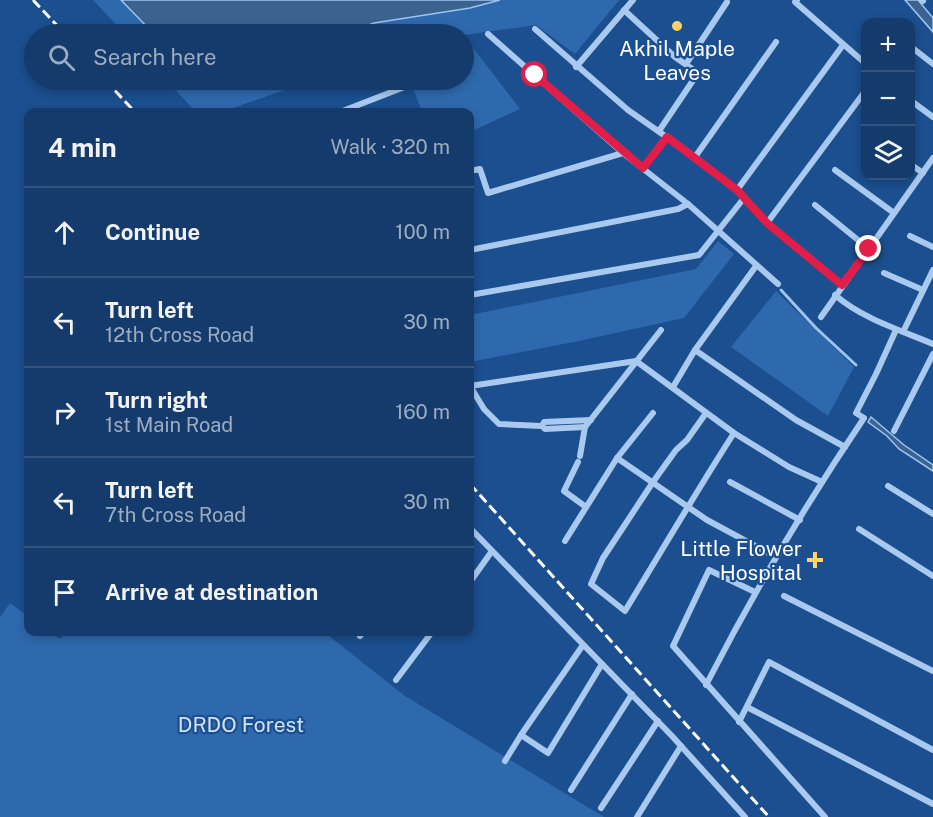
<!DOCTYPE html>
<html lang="en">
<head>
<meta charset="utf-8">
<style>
  body { margin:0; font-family:"Public Sans",sans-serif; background:#214673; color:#f1f3f6 }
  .controls { position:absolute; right:18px; top:18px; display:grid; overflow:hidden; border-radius:12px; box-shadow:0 3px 9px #0003 }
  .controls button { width:54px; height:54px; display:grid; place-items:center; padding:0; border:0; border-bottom:2px solid #33557e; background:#143b6b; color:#f1f3f6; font:30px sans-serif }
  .stop { position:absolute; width:18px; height:18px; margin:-14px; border:4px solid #e11d48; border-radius:50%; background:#fff }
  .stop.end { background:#e11d48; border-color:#fff; box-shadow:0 2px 6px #0008 }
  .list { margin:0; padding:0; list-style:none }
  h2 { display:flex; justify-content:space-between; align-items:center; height:78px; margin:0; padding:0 24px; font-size:26px }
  h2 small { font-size:20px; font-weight:400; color:#9dadc1 }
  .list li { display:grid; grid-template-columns:39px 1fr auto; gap:18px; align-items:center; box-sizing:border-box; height:90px; padding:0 24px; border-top:2px solid #33557e }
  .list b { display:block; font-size:22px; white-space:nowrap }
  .list p { margin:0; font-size:20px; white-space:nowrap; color:#9dadc1 }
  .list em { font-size:20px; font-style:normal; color:#9dadc1 }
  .icon { flex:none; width:33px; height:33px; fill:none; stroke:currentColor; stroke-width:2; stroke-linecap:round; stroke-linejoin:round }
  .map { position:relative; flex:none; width:933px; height:817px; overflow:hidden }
  .search { position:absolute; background:#143b6b; box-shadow:0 3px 9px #0003; left:24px; top:24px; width:450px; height:66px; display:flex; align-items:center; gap:15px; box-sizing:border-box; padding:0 21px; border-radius:33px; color:#9dadc1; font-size:22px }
  .panel { position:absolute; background:#143b6b; box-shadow:0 3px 9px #0003; left:24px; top:108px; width:450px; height:528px; border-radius:12px }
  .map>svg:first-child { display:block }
  .green { fill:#2e69ad }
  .water { fill:#3c6290; stroke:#9cc4f0; stroke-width:1.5 }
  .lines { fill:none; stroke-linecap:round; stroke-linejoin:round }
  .stream { stroke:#9cc4f0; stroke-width:3 }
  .street { stroke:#a9c9ee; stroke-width:6 }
  .rail { stroke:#fff; stroke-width:3; stroke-dasharray:10 4.5; stroke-linecap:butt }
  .route { stroke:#e11d48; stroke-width:8 }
  .poi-dot { fill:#ffd166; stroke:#1b4f8f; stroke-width:2 }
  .labels { text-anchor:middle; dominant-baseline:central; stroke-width:4.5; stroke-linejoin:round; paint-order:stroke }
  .poi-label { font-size:21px; fill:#fff; stroke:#1b4f8f }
  .park-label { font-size:21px; fill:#cfe3fa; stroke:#1b4f8f }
</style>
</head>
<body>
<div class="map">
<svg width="933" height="817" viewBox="0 0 933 817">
  <rect width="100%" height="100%" fill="#1b4f8f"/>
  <!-- green -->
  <g class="green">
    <path d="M93,0H121L154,34H125Z"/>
    <path d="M500,0H619L575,54L536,25L464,35L346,34L374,23L470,8Z"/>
    <path d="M464,36L520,109L470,132V112H422L410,80H464Z"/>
    <path d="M166,80H313L222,112H196Z"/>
    <path d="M718,241L734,254L684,318L574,342L470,362V315L696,269Z"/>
    <path d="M776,291L854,367L828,416L731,347Z"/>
    <path d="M10,603L28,616V632H49L60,639L67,632H324L405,696L604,817H0V617Z"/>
  </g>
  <!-- water -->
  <g class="water">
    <path d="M121,0H500L470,8L374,23L346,34H154Z"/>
    <path d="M905,0H918L933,18V32Z"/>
    <path d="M871,417L904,445L933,465V471L899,449L887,436L868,422Z"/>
  </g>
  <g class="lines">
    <!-- stream -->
    <path class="stream" d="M781,290L816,328L856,365"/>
    <!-- street -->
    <g class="street">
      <path d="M797,0L795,2L866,64"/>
      <path d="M922,0L923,1"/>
      <path d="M624,10L675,57L698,73L659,131"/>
      <path d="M535,29L628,110L695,157L737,190L767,223L842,285"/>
      <path d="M488,34L623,153"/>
      <path d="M910,46L933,64"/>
      <path d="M686,64L727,2"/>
      <path d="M576,67L633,0"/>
      <path d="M910,100L933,117"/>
      <path d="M340,112L407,86"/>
      <path d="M695,157L776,42"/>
      <path d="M910,164L923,173"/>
      <path d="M643,168L667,137"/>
      <path d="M835,170L894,213"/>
      <path d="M470,171L480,169L488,193L623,153L688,204L778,284"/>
      <path d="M737,190L843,45"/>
      <path d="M815,205L869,249"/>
      <path d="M767,223L866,90"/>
      <path d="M910,236L933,247"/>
      <path d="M470,250L678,209L688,204"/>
      <path d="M884,273L923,290"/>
      <path d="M470,295L699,255L744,198"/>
      <path d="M835,295C863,319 900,330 933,344"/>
      <path d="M821,317L933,158"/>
      <path d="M903,332L933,270"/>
      <path d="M695,350L796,420L845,447"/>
      <path d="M470,386L636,361L734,433L789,467L822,482"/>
      <path d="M470,386L484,409L499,424L542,426L545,429L585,427"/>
      <path d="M673,387L695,350L756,266"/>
      <path d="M706,413L687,440L676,450L653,482L603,558L591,584L625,611C661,552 696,492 734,433"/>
      <path d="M542,426L544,422L591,420"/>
      <path d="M894,431L933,354"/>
      <path d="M580,456L585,427L661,330"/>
      <path d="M617,458L707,520L776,557"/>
      <path d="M578,462L564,491L586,507"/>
      <path d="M730,482L800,520"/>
      <path d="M888,486L933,514"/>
      <path d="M470,528L672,736L745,817"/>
      <path d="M859,529L933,576"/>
      <path d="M565,541L617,458L653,413"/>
      <path d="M470,582L492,551"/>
      <path d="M755,592L709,570L673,646L825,817"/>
      <path d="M784,596L933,671"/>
      <path d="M360,636L363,632"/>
      <path d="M396,680L432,632"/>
      <path d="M706,685C753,593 806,504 864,418L856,413L876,374L896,330"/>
      <path d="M747,707L933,804"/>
      <path d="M739,722L769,662L933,750"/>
      <path d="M521,735L583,645"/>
      <path d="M505,761L521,735L548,753L602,664"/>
      <path d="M571,790L632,694"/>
      <path d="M601,808L658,721"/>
      <path d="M637,817L681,746"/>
    </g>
    <!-- rail -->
    <g class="rail">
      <path d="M33,0L65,34"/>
      <path d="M105,80L135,112"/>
      <path d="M470,484L769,817"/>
    </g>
  </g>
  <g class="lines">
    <!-- route -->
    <path class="route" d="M535,75L643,168L667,137L737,190L767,223L842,285L869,249"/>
  </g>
  <!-- markers -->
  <g class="poi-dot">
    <circle cx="677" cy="26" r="6"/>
    <path d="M812 551h6v6h6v6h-6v6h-6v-6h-6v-6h6z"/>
  </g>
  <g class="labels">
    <!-- poi labels -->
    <g class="poi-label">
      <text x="677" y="48">Akhil Maple<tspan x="677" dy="24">Leaves</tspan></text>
      <text x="802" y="548" text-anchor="end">Little Flower<tspan x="802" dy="24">Hospital</tspan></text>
    </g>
    <!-- park labels -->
    <g class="park-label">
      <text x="241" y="724">DRDO Forest</text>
    </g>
  </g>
</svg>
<div class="controls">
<button>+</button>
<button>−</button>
<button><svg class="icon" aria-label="layers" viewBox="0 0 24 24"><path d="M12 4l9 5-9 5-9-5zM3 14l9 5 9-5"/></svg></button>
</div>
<div class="stop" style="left:535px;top:75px"></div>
<div class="stop end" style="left:869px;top:249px"></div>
<div class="search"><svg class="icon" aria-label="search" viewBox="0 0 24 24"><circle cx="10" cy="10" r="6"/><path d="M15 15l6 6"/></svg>Search here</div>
<section class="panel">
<h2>4 min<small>Walk · 320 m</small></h2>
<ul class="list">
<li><svg class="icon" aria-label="ahead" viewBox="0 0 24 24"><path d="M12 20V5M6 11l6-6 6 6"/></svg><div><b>Continue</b></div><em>100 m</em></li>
<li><svg class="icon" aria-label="left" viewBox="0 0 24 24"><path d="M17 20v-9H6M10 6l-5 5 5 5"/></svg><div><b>Turn left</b><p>12th Cross Road</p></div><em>30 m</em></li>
<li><svg class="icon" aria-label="right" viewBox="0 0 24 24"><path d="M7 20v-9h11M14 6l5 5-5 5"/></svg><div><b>Turn right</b><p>1st Main Road</p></div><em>160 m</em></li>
<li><svg class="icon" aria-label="left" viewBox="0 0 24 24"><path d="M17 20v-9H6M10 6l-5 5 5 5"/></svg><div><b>Turn left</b><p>7th Cross Road</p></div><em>30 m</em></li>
<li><svg class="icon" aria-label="arrive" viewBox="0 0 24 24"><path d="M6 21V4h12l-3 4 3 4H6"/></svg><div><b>Arrive at destination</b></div></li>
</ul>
</section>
</div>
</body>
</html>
